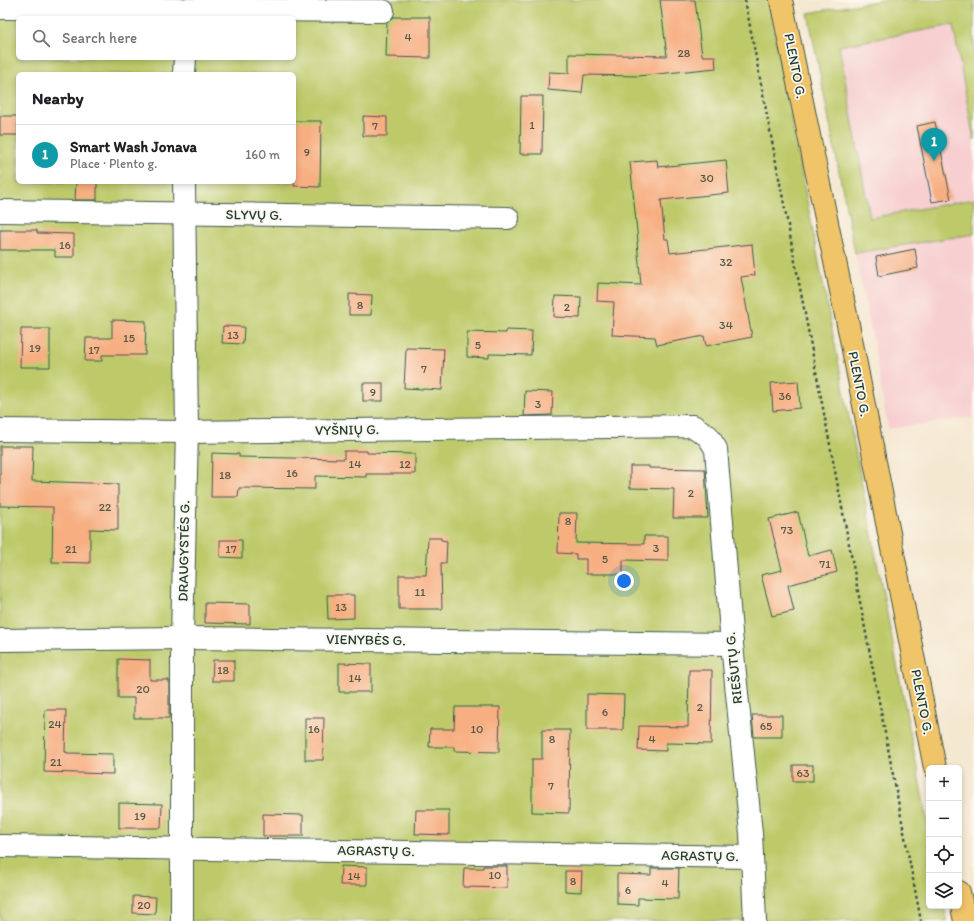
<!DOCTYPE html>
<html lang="en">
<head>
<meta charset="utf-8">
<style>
  body { margin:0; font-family:Itim,sans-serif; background:#f2f2f2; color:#202124 }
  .controls { position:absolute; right:12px; bottom:12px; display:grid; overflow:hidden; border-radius:6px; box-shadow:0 2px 6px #0003 }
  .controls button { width:36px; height:36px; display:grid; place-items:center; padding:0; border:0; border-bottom:1px solid #e0e0e0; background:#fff; color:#202124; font:20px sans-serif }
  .you { position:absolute; left:624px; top:581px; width:14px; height:14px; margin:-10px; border:3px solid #fff; border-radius:50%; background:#1a73e8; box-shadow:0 0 0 6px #1a73e833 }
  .badge { display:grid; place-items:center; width:26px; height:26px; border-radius:50%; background:#b5179e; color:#fff; font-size:13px; font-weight:700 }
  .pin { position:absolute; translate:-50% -33px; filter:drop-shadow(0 1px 2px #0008) }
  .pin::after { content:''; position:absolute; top:21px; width:14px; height:12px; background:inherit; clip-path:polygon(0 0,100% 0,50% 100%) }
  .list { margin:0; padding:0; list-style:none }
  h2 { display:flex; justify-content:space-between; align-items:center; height:52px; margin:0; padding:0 16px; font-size:17px }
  h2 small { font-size:13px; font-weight:400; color:#757577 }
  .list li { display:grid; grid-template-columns:26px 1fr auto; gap:12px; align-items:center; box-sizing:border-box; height:60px; padding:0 16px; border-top:1px solid #e0e0e0 }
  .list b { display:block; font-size:15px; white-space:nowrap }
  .list p { margin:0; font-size:13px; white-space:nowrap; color:#757577 }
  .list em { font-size:13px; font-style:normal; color:#757577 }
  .icon { flex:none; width:22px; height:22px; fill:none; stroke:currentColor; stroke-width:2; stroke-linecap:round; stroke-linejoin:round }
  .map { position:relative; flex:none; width:974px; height:921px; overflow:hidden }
  .search { position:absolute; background:#fff; box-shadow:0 2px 6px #0003; left:16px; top:16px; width:280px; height:44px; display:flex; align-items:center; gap:10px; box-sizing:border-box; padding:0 14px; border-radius:6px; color:#757577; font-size:15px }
  .panel { position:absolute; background:#fff; box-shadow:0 2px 6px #0003; left:16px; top:72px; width:280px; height:112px; border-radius:6px }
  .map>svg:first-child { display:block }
  .built { fill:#f7cfd0 }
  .green { fill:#beca6b; stroke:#6e8450; fill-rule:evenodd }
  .building { fill:#f7ae81 }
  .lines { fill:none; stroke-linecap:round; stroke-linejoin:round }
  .minor-casing { stroke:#3f574c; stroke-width:24 }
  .highway-casing { stroke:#3f574c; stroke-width:24 }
  .path { stroke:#3f574c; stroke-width:2.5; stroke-dasharray:3 3; stroke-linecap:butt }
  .minor { stroke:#fff; stroke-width:22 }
  .highway { stroke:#f0c469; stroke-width:22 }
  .labels { text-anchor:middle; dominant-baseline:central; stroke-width:3.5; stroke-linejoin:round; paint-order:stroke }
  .number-label { font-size:12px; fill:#555947 }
  .street-label { font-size:14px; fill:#1f3d34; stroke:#fbf7ec }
</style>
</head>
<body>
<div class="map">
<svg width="974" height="921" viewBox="0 0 974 921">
  <rect width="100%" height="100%" fill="#fbf7ec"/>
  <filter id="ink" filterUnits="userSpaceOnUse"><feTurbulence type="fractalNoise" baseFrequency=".025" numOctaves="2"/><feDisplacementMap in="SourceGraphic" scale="8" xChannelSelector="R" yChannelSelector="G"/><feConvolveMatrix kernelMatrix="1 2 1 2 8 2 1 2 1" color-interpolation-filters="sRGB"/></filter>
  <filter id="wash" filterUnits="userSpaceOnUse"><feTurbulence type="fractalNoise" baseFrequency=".012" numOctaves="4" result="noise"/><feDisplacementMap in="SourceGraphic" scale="16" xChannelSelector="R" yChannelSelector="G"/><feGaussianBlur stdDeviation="0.9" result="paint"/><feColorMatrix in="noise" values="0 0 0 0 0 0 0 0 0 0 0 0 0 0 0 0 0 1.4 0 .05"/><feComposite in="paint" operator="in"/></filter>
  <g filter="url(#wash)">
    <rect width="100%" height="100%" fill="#f5e8d1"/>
    <!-- built -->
    <g class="built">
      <path d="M953,25L974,140V199L870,218L839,46Z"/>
      <path d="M974,234V417L888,429L872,335L855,253Z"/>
    </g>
    <!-- green -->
    <g class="green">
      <path d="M0,0H768L929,830V906H944L947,921H0ZM18,18H294V58H18ZM18,74H294V182H18Z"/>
      <path d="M882,0H974V140L953,25L839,46L870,218L974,199V234L855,253L808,13Z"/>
    </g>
    <g id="blocks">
      <!-- building -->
      <g class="building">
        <path d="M660,0H695L702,56H715L716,68L638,76L584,75L582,93L548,90L549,72L569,73V54L667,56Z"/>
        <path d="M394,17H430V58L386,57L387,23Z"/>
        <path d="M521,96H543L542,154H520Z"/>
        <rect x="0" y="116" width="18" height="19"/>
        <path d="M363,116L387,117V136H363Z"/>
        <path d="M294,121H321L320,187L294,186Z"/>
        <path d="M935,122L951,199L932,202L917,126Z"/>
        <path d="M657,160L658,167L726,160L729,193L661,200L665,239H668L670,253L752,244L755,275L741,277L752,337L706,346L704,336L657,345L655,337L612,335L614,302L597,301L598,283L641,285L637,242H638L630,162Z"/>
        <path d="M76,182H97V200H75Z"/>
        <path d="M0,230H37V233L74,234V257H55V250H0Z"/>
        <path d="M915,249L918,268L879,276L876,257Z"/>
        <path d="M349,294L372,295L371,315H349Z"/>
        <path d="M555,296L581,297L580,318L554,317Z"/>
        <path d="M112,320L146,321L145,355H102V361H85L86,338H112Z"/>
        <path d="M223,326L244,327L243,344L222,343Z"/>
        <path d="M21,329H50V367H20Z"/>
        <path d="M506,330L532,331L531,355L489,354V358L467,357V332L506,333Z"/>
        <path d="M406,348L444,349L442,390L404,388Z"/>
        <path d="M798,381L800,408L773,411L771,383Z"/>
        <rect x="363" y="383" width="20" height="18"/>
        <path d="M525,391L553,392L552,415L524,416Z"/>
        <path d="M0,446H33L32,481L118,484V530L90,529V563L52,562L53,507L0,506Z"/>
        <path d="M344,451H367V453L415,454V474H366V477L315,476V489L239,488L238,497H211L212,453L239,454V457L344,459Z"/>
        <path d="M630,466H649V468L705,469L708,518H673L674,489L630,488Z"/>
        <path d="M798,512L808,556L832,550L837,572L788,585L794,611L772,616L761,575L782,570L769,519Z"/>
        <path d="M559,513H577L576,543L644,544V536H668V561L623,560V574H586V559H576V554L558,553Z"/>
        <path d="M428,538H441V540L447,541L446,563H441L442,609H399V575H426Z"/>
        <path d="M220,540H242V558L220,557Z"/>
        <path d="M327,595H354V618L328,619Z"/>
        <path d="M205,603L250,604V624L205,623Z"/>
        <path d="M118,659L150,660V680H169V718H134V698H118Z"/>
        <path d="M213,660H234V681H212Z"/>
        <path d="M339,663L371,664V692H339Z"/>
        <path d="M689,670H712L711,744L666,743V751L638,750L639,726L688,727Z"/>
        <path d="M587,694L624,695L623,730H587Z"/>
        <path d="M455,707H500L499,752L454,751V747H429L430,729H454Z"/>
        <path d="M45,710H66L65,752H67V753L113,754V774L44,772Z"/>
        <path d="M752,715H782V737H754Z"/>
        <path d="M305,718H324L323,760H305Z"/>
        <path d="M542,730H570L569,813L532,812V759H542Z"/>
        <rect x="793" y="765" width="20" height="16"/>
        <path d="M119,803L162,804L161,828H119Z"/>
        <path d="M416,810H449V835L415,834Z"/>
        <path d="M263,814L303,815V836H263Z"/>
        <path d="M341,866L367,867V885H340Z"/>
        <path d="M483,866H507V888L463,887L464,868H483Z"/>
        <path d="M651,868H679L678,899L638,898V905L617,904V874L651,875Z"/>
        <path d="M565,871H582L581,892L565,891Z"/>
        <path d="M133,896L156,897L155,914L133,913Z"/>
      </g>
    </g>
  </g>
  <g filter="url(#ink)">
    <use href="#blocks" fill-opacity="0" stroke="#3f574c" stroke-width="1"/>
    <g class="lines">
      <defs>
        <g id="minor">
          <path d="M0,8L383,11"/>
          <path d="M184,74L185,58"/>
          <path d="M0,211L508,218"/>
          <path d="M0,430L187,432L693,426L708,436L716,449L732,644L751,833L755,921"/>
          <path d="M0,640L182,638L732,644"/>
          <path d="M0,846L752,857"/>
          <path d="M182,921V638L187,432L184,182"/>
        </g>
        <g id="highway">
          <path d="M781,0L851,339L935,768"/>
          <path d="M959,892L965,921"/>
        </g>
      </defs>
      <!-- minor casing -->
      <use href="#minor" class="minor-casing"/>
      <!-- highway casing -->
      <use href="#highway" class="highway-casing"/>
      <!-- path -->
      <path class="path" d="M745,0L921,921"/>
      <!-- minor -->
      <use href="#minor" class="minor"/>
      <!-- highway -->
      <use href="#highway" class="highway"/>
    </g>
  </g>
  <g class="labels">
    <!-- number labels -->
    <g class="number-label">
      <text x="408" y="37">4</text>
      <text x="684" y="53">28</text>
      <text x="532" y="125">1</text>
      <text x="375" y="126">7</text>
      <text x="307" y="152">9</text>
      <text x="707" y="178">30</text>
      <text x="65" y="245">16</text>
      <text x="726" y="262">32</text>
      <text x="360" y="305">8</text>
      <text x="567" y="307">2</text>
      <text x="726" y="325">34</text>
      <text x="233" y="335">13</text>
      <text x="129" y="338">15</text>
      <text x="478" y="345">5</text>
      <text x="35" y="348">19</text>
      <text x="94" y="350">17</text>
      <text x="424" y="369">7</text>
      <text x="373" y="392">9</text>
      <text x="785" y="396">36</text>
      <text x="538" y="404">3</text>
      <text x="355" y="464">14</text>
      <text x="405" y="464">12</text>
      <text x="292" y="473">16</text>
      <text x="225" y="475">18</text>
      <text x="691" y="493">2</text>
      <text x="105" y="507">22</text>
      <text x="568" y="521">8</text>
      <text x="787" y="530">73</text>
      <text x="656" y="548">3</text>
      <text x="71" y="549">21</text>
      <text x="231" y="549">17</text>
      <text x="605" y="559">5</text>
      <text x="825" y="564">71</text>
      <text x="420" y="592">11</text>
      <text x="341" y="607">13</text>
      <text x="223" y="670">18</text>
      <text x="355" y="678">14</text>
      <text x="143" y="689">20</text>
      <text x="700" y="707">2</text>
      <text x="605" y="712">6</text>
      <text x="55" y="724">24</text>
      <text x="766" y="726">65</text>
      <text x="314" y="729">16</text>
      <text x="477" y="729">10</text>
      <text x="552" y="739">8</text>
      <text x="652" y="739">4</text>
      <text x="56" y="762">21</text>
      <text x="803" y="773">63</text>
      <text x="551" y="786">7</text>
      <text x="140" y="816">19</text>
      <text x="495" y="875">10</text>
      <text x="354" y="876">14</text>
      <text x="573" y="881">8</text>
      <text x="665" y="883">4</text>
      <text x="628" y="890">6</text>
      <text x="144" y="905">20</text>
    </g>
    <!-- street labels -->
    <g class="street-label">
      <text transform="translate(795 66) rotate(79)">PLENTO G.</text>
      <text transform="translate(254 215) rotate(1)">SLYVŲ G.</text>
      <text transform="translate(859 384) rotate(79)">PLENTO G.</text>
      <text transform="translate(347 430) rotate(-1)">VYŠNIŲ G.</text>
      <text transform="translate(184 551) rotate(-89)">DRAUGYSTĖS G.</text>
      <text transform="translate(366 640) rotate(1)">VIENYBĖS G.</text>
      <text transform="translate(734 668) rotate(-96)">RIEŠUTŲ G.</text>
      <text transform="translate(922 702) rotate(79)">PLENTO G.</text>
      <text transform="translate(376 851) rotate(1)">AGRASTŲ G.</text>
      <text transform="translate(700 856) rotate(1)">AGRASTŲ G.</text>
    </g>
  </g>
</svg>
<div class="controls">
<button>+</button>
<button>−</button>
<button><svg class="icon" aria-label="locate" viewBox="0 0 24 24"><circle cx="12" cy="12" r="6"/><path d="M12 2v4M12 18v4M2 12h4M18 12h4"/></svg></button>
<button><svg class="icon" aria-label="layers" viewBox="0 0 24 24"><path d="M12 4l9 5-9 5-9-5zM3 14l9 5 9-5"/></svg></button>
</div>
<div class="you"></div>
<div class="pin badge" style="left:934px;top:161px;background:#0f9aa8">1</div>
<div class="search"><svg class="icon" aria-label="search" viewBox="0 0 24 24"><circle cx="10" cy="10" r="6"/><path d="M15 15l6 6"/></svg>Search here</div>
<section class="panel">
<h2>Nearby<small></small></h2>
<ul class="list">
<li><span class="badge" style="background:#0f9aa8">1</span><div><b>Smart Wash Jonava</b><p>Place · Plento g.</p></div><em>160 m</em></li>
</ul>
</section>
</div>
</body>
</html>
